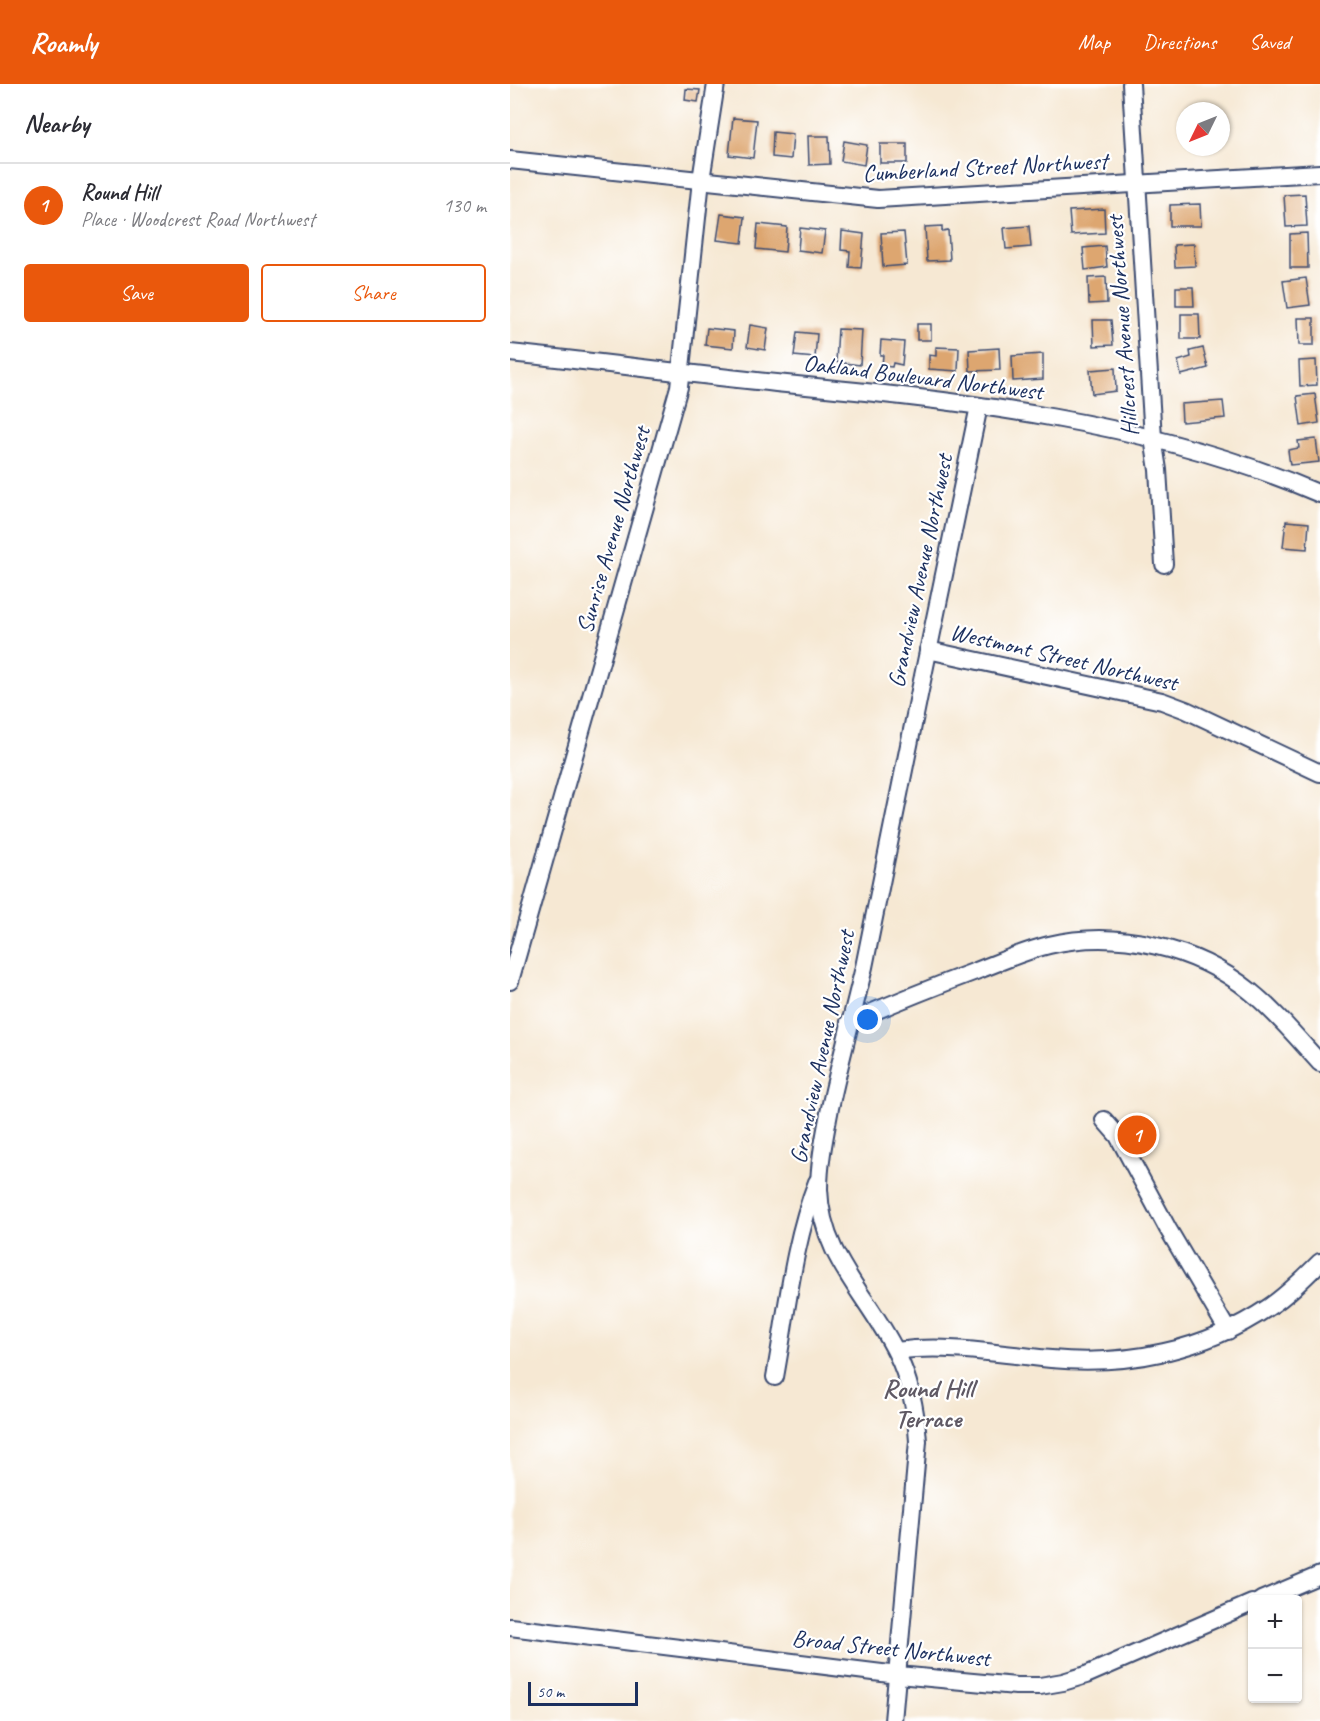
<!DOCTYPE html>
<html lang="en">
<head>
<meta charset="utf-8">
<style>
  body { margin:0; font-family:Caveat,sans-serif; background:#f7f7f7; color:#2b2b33 }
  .controls { position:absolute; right:18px; bottom:18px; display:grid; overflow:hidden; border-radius:6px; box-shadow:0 2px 4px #0004 }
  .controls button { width:54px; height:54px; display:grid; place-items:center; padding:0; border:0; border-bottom:2px solid #e1e1e2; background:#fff; color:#2b2b33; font:30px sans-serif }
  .compass { position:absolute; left:666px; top:18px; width:54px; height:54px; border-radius:50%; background:#fff; box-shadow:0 2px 4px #0004; rotate:227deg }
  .scale { position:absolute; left:18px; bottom:15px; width:110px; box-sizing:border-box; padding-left:6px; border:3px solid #1b2f5e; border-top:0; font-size:16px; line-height:21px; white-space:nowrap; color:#1b2f5e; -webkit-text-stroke:4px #fff; paint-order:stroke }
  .you { position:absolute; left:358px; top:936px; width:21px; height:21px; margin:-15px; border:4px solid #fff; border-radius:50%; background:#1a73e8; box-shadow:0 0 0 9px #1a73e833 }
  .badge { display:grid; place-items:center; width:39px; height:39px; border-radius:50%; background:#ea580c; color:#fff; font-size:20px; font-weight:700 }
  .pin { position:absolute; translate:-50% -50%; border:3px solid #fff; box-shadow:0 2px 6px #0006 }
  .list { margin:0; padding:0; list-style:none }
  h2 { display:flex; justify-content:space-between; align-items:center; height:78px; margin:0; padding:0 24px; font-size:26px }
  h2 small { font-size:20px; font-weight:400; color:#7c7c81 }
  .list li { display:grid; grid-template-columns:39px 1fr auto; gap:18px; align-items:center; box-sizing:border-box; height:84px; padding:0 24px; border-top:2px solid #e1e1e2 }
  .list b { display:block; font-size:22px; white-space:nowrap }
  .list p { margin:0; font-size:20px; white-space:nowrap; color:#7c7c81 }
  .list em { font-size:20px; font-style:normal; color:#7c7c81 }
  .actions { display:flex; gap:12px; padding:18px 24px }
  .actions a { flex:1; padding:14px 0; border:2px solid #ea580c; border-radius:6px; text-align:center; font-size:21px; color:#ea580c }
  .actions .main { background:#ea580c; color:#fff }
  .map { position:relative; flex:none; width:810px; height:1637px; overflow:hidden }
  header { display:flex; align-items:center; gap:36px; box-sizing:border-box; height:84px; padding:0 30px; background:#ea580c; color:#fff }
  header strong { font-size:28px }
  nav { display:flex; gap:33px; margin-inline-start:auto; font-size:21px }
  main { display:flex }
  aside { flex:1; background:#fff }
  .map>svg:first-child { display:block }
  .building { fill:#dda670 }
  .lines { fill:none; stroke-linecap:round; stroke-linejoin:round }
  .minor-casing { stroke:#3c4b70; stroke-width:20 }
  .minor { stroke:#fff; stroke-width:16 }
  .labels { text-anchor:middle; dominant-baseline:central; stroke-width:4.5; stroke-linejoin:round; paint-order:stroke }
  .street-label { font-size:24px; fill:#1b2f5e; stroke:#fff }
  .neighbourhood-label { font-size:26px; font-weight:bold; fill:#5f5964; stroke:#fff }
</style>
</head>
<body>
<header>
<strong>Roamly</strong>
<nav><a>Map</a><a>Directions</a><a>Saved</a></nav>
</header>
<main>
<aside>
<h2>Nearby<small></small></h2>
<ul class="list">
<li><span class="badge">1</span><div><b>Round Hill</b><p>Place · Woodcrest Road Northwest</p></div><em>130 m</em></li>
</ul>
<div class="actions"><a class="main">Save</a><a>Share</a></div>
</aside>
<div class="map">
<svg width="810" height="1637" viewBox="0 0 810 1637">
  <rect width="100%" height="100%" fill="#fff"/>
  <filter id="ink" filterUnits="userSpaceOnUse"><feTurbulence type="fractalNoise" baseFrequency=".0167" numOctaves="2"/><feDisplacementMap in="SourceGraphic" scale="12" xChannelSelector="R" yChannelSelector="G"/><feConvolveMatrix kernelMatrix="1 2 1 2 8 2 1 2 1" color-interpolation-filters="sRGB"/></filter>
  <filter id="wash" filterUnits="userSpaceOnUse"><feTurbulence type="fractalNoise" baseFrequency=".008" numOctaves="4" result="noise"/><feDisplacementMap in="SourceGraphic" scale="24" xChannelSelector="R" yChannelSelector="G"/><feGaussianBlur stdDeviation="1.35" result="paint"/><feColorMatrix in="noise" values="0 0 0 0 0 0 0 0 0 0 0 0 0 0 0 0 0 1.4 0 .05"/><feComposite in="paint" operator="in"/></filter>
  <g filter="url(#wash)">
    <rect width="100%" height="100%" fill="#f6e8d3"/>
    <g id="blocks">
      <!-- building -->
      <g class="building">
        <path d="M176,5L190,6L188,18L175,16Z"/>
        <path d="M223,34L247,36L243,74L219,71Z"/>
        <path d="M263,48L283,50L281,75L262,73Z"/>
        <path d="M298,52H319L320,80L299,81Z"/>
        <path d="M334,57L357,61L354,81L331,77Z"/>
        <rect x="370" y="60" width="27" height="19"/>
        <path d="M795,110L797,142L776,143L774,111Z"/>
        <path d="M690,120L691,142H660V121Z"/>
        <path d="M594,125L595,149L561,151L559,127Z"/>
        <path d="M211,130L235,133L232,159L207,156Z"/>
        <path d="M248,140L277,143L275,168L246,165Z"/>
        <path d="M432,142V147L438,146L440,176L417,177L415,143Z"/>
        <path d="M519,142L521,163L496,165L494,144Z"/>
        <path d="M290,144L315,147L312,169L288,166Z"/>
        <path d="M332,147L354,150L351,184L339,183L340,167L331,166Z"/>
        <path d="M394,148L397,181L373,183L371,149Z"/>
        <path d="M797,149L798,184H780V150Z"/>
        <path d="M684,160L685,182L665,183L664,161Z"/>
        <path d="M595,162L597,183L575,186L573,164Z"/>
        <path d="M596,193L597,219L579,220L578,194Z"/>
        <path d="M796,194L800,221L777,224L773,197Z"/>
        <path d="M666,203H683L684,222H666Z"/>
        <path d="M671,230H689L690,255H671Z"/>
        <path d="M788,234H804V261H789Z"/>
        <path d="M583,236H601L603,261L584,262Z"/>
        <rect x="407" y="240" width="14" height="16"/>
        <path d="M240,241L258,244L255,266L237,263Z"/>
        <path d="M197,244L224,247L223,264L195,261Z"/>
        <path d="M328,245L352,246L350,281L326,278Z"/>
        <path d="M287,248L307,250L305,274L284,272Z"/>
        <path d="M371,256L394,258L392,281L383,279L382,283L372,282L373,271H370Z"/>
        <path d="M426,263L449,264L448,287L419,285V271L426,272Z"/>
        <path d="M489,264L490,286L460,287L459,266Z"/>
        <path d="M693,264L698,284L671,291L668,277L681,273L680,267Z"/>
        <path d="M533,270V295L503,297L502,272Z"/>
        <path d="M806,276L807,301L790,302L789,277Z"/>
        <path d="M605,284L606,307L582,310L580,286Z"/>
        <path d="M805,310L809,339L791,342L787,312Z"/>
        <path d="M713,317L715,334L672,338L671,320Z"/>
        <path d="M806,355L809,378L780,381L778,366L789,364L788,357Z"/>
        <path d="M776,437L799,439L797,465L773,463Z"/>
      </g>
    </g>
  </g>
  <g filter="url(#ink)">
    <use href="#blocks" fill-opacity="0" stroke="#3c4b70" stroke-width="1.5"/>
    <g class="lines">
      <defs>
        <g id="minor">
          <path d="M621,0L643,354L648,386L654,480"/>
          <path d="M0,76L368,115L810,89"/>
          <path d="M0,269C89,278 177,290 266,299C450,317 639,336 810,410"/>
          <path d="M418,566L652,617L676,626L810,689"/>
          <path d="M0,897L169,303L191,96L206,0"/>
          <path d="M339,938C381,920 423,903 466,887C490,878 514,867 539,861C607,845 686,863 740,907C766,928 788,955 810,979"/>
          <path d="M594,1036L608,1052L658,1145L718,1247"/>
          <path d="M386,1267C438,1260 488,1270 541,1275C617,1282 694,1267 759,1223C777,1211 794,1194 810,1178"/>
          <path d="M265,1293C277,1228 283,1159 307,1098"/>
          <path d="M751,1516L810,1491"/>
          <path d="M0,1543L388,1591L506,1602H530L553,1598L576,1591L742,1519"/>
          <path d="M383,1637L408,1357C406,1326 400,1296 386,1268C358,1211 311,1173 309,1105C309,1078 315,1051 320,1024C330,977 343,930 354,883C369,811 383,738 398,666C421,551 445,436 469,322"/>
        </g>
      </defs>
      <!-- minor casing -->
      <use href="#minor" class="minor-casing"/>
      <!-- minor -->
      <use href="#minor" class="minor"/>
    </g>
  </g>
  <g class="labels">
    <!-- street labels -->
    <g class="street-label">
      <text transform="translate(475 83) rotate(-3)">Cumberland Street Northwest</text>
      <text transform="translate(612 242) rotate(-94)">Hillcrest Avenue Northwest</text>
      <text transform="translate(413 293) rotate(7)">Oakland Boulevard Northwest</text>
      <text transform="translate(103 446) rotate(-74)">Sunrise Avenue Northwest</text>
      <text transform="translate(410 487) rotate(-78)">Grandview Avenue Northwest</text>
      <text transform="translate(554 573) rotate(13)">Westmont Street Northwest</text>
      <text transform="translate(312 963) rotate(-78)">Grandview Avenue Northwest</text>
      <text transform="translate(381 1564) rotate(6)">Broad Street Northwest</text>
    </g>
    <!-- neighbourhood labels -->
    <g class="neighbourhood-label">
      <text x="418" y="1304">Round Hill<tspan x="418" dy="30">Terrace</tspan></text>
    </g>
  </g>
</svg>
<div class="controls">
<button>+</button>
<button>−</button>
</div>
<svg class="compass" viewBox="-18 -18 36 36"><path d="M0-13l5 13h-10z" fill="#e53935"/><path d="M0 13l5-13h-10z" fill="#7c7c81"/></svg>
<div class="scale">50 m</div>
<div class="you"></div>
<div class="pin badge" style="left:627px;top:1051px">1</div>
</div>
</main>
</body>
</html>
